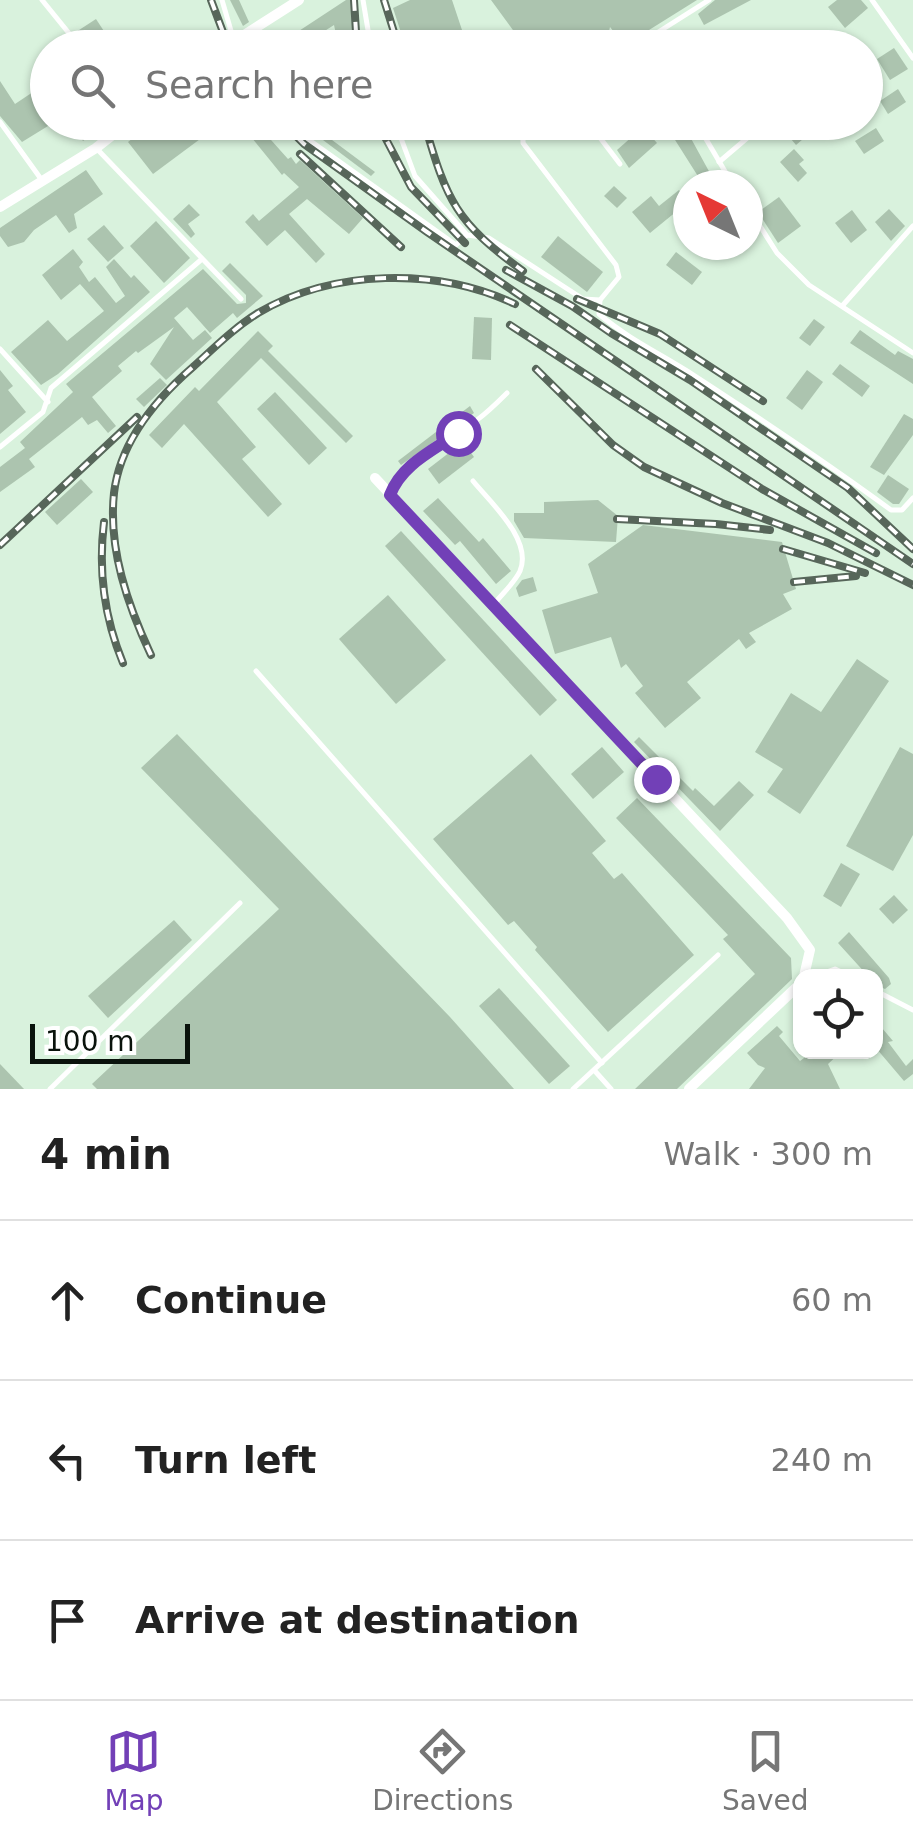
<!DOCTYPE html>
<html lang="en">
<head>
<meta charset="utf-8">
<style>
  body { margin:0; font-family:"DejaVu Sans",sans-serif; background:#f6f6f6; color:#222 }
  .controls { position:absolute; right:30px; bottom:30px; display:grid; overflow:hidden; border-radius:20px; box-shadow:0 2px 8px #0004 }
  .controls button { width:90px; height:90px; display:grid; place-items:center; padding:0; border:0; border-bottom:2px solid #e0e0e0; background:#fff; color:#222; font:50px sans-serif }
  .compass { position:absolute; left:673px; top:170px; width:90px; height:90px; border-radius:50%; background:#fff; box-shadow:0 2px 8px #0004; rotate:317deg }
  .scale { position:absolute; left:30px; bottom:25px; width:160px; box-sizing:border-box; padding-left:10px; border:5px solid #0a130c; border-top:0; font-size:28px; line-height:35px; white-space:nowrap; color:#0a130c; -webkit-text-stroke:8px #fff; paint-order:stroke }
  .stop { position:absolute; width:30px; height:30px; margin:-22px; border:8px solid #7240b7; border-radius:50%; background:#fff }
  .stop.end { background:#7240b7; border-color:#fff; box-shadow:0 2px 10px #0008 }
  .list { margin:0; padding:0; list-style:none }
  h2 { display:flex; justify-content:space-between; align-items:center; height:130px; margin:0; padding:0 40px; font-size:42px }
  h2 small { font-size:32px; font-weight:400; color:#767676 }
  .list li { display:grid; grid-template-columns:65px 1fr auto; gap:30px; align-items:center; box-sizing:border-box; height:160px; padding:0 40px; border-top:2px solid #e0e0e0 }
  .list b { display:block; font-size:38px; white-space:nowrap }
  .list em { font-size:32px; font-style:normal; color:#767676 }
  .icon { flex:none; width:55px; height:55px; fill:none; stroke:currentColor; stroke-width:2; stroke-linecap:round; stroke-linejoin:round }
  .map { position:relative; flex:none; width:913px; height:1089px; overflow:hidden }
  .search { position:absolute; background:#fff; box-shadow:0 2px 8px #0004; left:30px; right:30px; top:30px; height:110px; display:flex; align-items:center; gap:25px; box-sizing:border-box; padding:0 35px; border-radius:55px; color:#767676; font-size:38px }
  .sheet { height:610px; background:#fff }
  nav { display:flex; justify-content:space-around; align-items:center; box-sizing:border-box; height:140px; border-top:2px solid #e0e0e0; background:#fff; font-size:28px; color:#767676 }
  nav a { display:grid; justify-items:center; gap:5px }
  nav .on { color:#7240b7 }
  .map>svg:first-child { display:block }
  .building { fill:#acc4af }
  .lines { fill:none; stroke-linecap:round; stroke-linejoin:round }
  .service { stroke:#fff; stroke-width:5 }
  .minor { stroke:#fff; stroke-width:10 }
  .rail-casing { stroke:#57665a; stroke-width:8 }
  .rail { stroke:#fff; stroke-width:4; stroke-dasharray:11; stroke-linecap:butt }
  .route { stroke:#7240b7; stroke-width:12 }
</style>
</head>
<body>
<div class="map">
<svg width="913" height="1089" viewBox="0 0 913 1089">
  <rect width="100%" height="100%" fill="#d9f2dd"/>
  <!-- building -->
  <g class="building">
    <path d="M230,0H239L249,22L243,26Z"/>
    <path d="M346,0H351L354,48H339L334,25L298,48H273Z"/>
    <path d="M410,0H452L468,48H406L393,8Z"/>
    <path d="M491,0H697L641,35L637,30L622,42L610,27L605,48H526Z"/>
    <path d="M715,0H751L704,25L698,14Z"/>
    <path d="M837,0H861L868,8L845,28L828,7Z"/>
    <path d="M96,19L115,48H87L76,32Z"/>
    <path d="M672,31L679,43L671,48H653L651,44Z"/>
    <path d="M894,48L908,69L890,80L877,59Z"/>
    <path d="M0,81L15,104L39,88L48,101V126L22,142L0,116Z"/>
    <path d="M898,89L906,102L888,114L880,101Z"/>
    <path d="M70,122H109L83,141Z"/>
    <path d="M153,122H223L153,174L128,142Z"/>
    <path d="M239,122H255L288,159L291,157L296,164L300,160L363,218L349,234L307,199L289,214L325,254L316,263L285,230L267,246L245,222L253,214L259,221L299,187L284,173L282,175Z"/>
    <path d="M299,122H339L343,131L328,137L375,172L371,176Z"/>
    <path d="M660,122H682L711,175L701,181L670,132L667,134Z"/>
    <path d="M777,122H823L796,145Z"/>
    <path d="M643,127L657,143L629,168L617,150Z"/>
    <path d="M876,128L884,141L864,154L855,141Z"/>
    <path d="M794,149L804,160L799,164L807,173L798,182L780,162Z"/>
    <path d="M86,170L103,194L74,214L77,228L69,233L56,215L34,230L24,242L8,247L0,236V228Z"/>
    <path d="M614,186L627,198L617,208L604,196Z"/>
    <path d="M679,190L688,202L650,233L632,212L651,196L659,206Z"/>
    <path d="M779,197L801,226L778,243L758,212Z"/>
    <path d="M189,204L200,215L188,224L195,234L191,238L173,219Z"/>
    <path d="M889,209L905,226L891,241L875,222Z"/>
    <path d="M852,210L867,230L851,243L835,223Z"/>
    <path d="M156,221L190,258L164,283L130,246Z"/>
    <path d="M104,225L124,248L108,262L87,239Z"/>
    <path d="M558,236L603,272L587,292L541,257Z"/>
    <path d="M73,249L83,262L79,267L89,282L95,277L116,303L125,296L106,267L114,259L131,278L134,275L150,292L58,374L41,385L11,352L48,320L67,341L104,311L80,284L61,300L42,275Z"/>
    <path d="M676,252L702,272L692,285L666,265Z"/>
    <path d="M230,263L263,296L237,318L233,313L210,333L187,307L174,318L193,340L205,330L212,338L166,380L150,364L174,327L138,353L136,351L118,366L122,371L92,397L116,426L108,433L97,420L88,425L82,417L29,459L35,467L0,492V467L25,448L20,442L73,392L66,384L203,269L237,304L246,303V295L222,271Z"/>
    <path d="M474,317L492,318L491,360L472,359Z"/>
    <path d="M814,319L825,327L810,346L799,338Z"/>
    <path d="M860,330L895,355L898,351L913,359V384L850,343Z"/>
    <path d="M258,331L273,346L268,351L353,436L346,443L261,358L217,402L256,447L242,459L282,504L268,517L184,424L162,448L149,435L195,387L199,391Z"/>
    <path d="M840,364L870,386L862,397L832,374Z"/>
    <path d="M0,370L13,386L8,390L26,412L0,434Z"/>
    <path d="M807,370L823,382L802,410L786,398Z"/>
    <path d="M160,378L167,385L144,407L136,399Z"/>
    <path d="M275,392L327,448L309,465L257,409Z"/>
    <path d="M470,406L474,413L401,465L398,461Z"/>
    <path d="M904,414L913,419V435L884,475L870,467Z"/>
    <path d="M463,442L474,457L439,484L428,469Z"/>
    <path d="M888,475L909,489L899,504H893L877,492Z"/>
    <path d="M81,479L93,492L57,525L45,512Z"/>
    <path d="M438,498L479,542L483,538L511,571L496,584L460,541L455,545L423,511Z"/>
    <path d="M598,500L618,516L616,542L524,538L514,521V513H544V502Z"/>
    <path d="M643,525L782,542L796,589L783,594L792,609L749,633L756,642L746,649L739,639L687,682L701,698L665,728L635,693L643,686L626,664L621,668L611,637L555,654L542,610L598,593L588,564Z"/>
    <path d="M401,531L557,700L540,716L385,546Z"/>
    <path d="M533,577L537,591L519,597L516,588L522,580Z"/>
    <path d="M388,595L446,660L396,704L339,639Z"/>
    <path d="M857,659L889,681L800,814L767,792L783,769L755,752L791,693L821,712Z"/>
    <path d="M177,734L450,1017L514,1089H97L92,1084L279,909L141,768Z"/>
    <path d="M639,737L693,791L695,788L714,806L739,781L754,795L720,831L634,742Z"/>
    <path d="M602,747L624,772L593,799L571,774Z"/>
    <path d="M900,747L913,754V835L893,871L846,846Z"/>
    <path d="M531,754L606,841L592,853L614,879L622,873L694,955L608,1032L535,950L537,947L514,921L508,925L433,839Z"/>
    <path d="M637,798L791,958L792,979L677,1089H635L755,974L723,939L728,935L616,818Z"/>
    <path d="M841,863L860,874L841,907L823,896Z"/>
    <path d="M894,895L908,910L893,924L879,909Z"/>
    <path d="M174,920L192,940L108,1018L88,996Z"/>
    <path d="M849,932L889,978L891,984L885,989L876,985V976H868L838,943Z"/>
    <path d="M499,988L570,1066L549,1084L479,1006Z"/>
    <path d="M876,1021L893,1041L888,1042L906,1066L913,1059V1074L904,1081L876,1048Z"/>
    <path d="M777,1026L783,1032L779,1036L800,1061L812,1052H841L828,1064L840,1089H749L765,1068L758,1065L747,1053Z"/>
    <path d="M0,1064L24,1089H0Z"/>
  </g>
  <g class="lines">
    <!-- service -->
    <g class="service">
      <path d="M42,0L81,48"/>
      <path d="M222,0L236,48"/>
      <path d="M363,0L371,48"/>
      <path d="M872,0L913,58"/>
      <path d="M644,48L641,43L709,0"/>
      <path d="M0,122L41,179"/>
      <path d="M289,122L305,137L456,245L467,235"/>
      <path d="M395,122L415,176L467,235L489,238L583,299L600,300L619,277L616,265L523,143V138L554,122"/>
      <path d="M588,122L620,164"/>
      <path d="M696,122L733,185"/>
      <path d="M98,150L241,299"/>
      <path d="M719,162L766,122"/>
      <path d="M748,207L777,253L809,285L913,353"/>
      <path d="M600,300L599,314C628,339 663,355 695,376C761,419 827,463 891,510H902L913,498"/>
      <path d="M843,305L913,226"/>
      <path d="M0,349L48,402"/>
      <path d="M0,447L43,412L51,388L202,259"/>
      <path d="M473,481C490,502 533,540 520,571C515,582 503,593 495,603"/>
      <path d="M391,492C403,459 449,440 477,420C488,412 498,402 507,393"/>
      <path d="M256,671L602,1063"/>
      <path d="M815,976L835,969L850,976"/>
      <path d="M876,991L913,1010"/>
      <path d="M594,1070L611,1089"/>
      <path d="M50,1089L240,903"/>
      <path d="M573,1089L718,955"/>
    </g>
    <!-- minor -->
    <g class="minor">
      <path d="M224,48L299,0"/>
      <path d="M0,207L96,148L129,122"/>
      <path d="M375,478L787,918L810,950L804,976"/>
      <path d="M689,1089L800,984"/>
    </g>
    <defs>
      <g id="rail">
        <path d="M211,0L229,48"/>
        <path d="M354,0L357,48"/>
        <path d="M384,0L399,48"/>
        <path d="M282,122L304,144L427,232L913,564"/>
        <path d="M377,122L411,187L465,243"/>
        <path d="M424,122C447,202 456,222 523,271"/>
        <path d="M300,154L401,247"/>
        <path d="M506,270L572,306L611,333L690,380L848,488L913,549"/>
        <path d="M577,299L660,334L763,401"/>
        <path d="M510,325L762,489L876,553"/>
        <path d="M536,369L613,445L644,467L722,503L828,543L913,585"/>
        <path d="M617,519L716,524L770,530"/>
        <path d="M104,522C98,571 104,617 123,663"/>
        <path d="M0,545L137,417"/>
        <path d="M783,549L865,573"/>
        <path d="M794,582L856,576"/>
        <path d="M151,655C128,606 108,549 114,493C120,442 156,399 193,367C214,348 234,328 258,313C333,269 437,267 515,304"/>
      </g>
    </defs>
    <!-- rail casing -->
    <use href="#rail" class="rail-casing"/>
    <!-- rail -->
    <use href="#rail" class="rail"/>
  </g>
  <g class="lines">
    <!-- route -->
    <path class="route" d="M458,433C432,451 401,465 390,495L656,779"/>
  </g>
</svg>
<div class="controls">
<button><svg class="icon" aria-label="locate" viewBox="0 0 24 24"><circle cx="12" cy="12" r="6"/><path d="M12 2v4M12 18v4M2 12h4M18 12h4"/></svg></button>
</div>
<svg class="compass" viewBox="-18 -18 36 36"><path d="M0-13l5 13h-10z" fill="#e53935"/><path d="M0 13l5-13h-10z" fill="#767676"/></svg>
<div class="scale">100 m</div>
<div class="stop" style="left:458px;top:433px"></div>
<div class="stop end" style="left:656px;top:779px"></div>
<div class="search"><svg class="icon" aria-label="search" viewBox="0 0 24 24"><circle cx="10" cy="10" r="6"/><path d="M15 15l6 6"/></svg>Search here</div>
</div>
<section class="sheet">
<h2>4 min<small>Walk · 300 m</small></h2>
<ul class="list">
<li><svg class="icon" aria-label="ahead" viewBox="0 0 24 24"><path d="M12 20V5M6 11l6-6 6 6"/></svg><div><b>Continue</b></div><em>60 m</em></li>
<li><svg class="icon" aria-label="left" viewBox="0 0 24 24"><path d="M17 20v-9H6M10 6l-5 5 5 5"/></svg><div><b>Turn left</b></div><em>240 m</em></li>
<li><svg class="icon" aria-label="arrive" viewBox="0 0 24 24"><path d="M6 21V4h12l-3 4 3 4H6"/></svg><div><b>Arrive at destination</b></div></li>
</ul>
</section>
<nav>
<a class="on"><svg class="icon" aria-label="map" viewBox="0 0 24 24"><path d="M3 6l6-2 6 2 6-2v14l-6 2-6-2-6 2zM9 4v14M15 6v14"/></svg>Map</a>
<a><svg class="icon" aria-label="directions" viewBox="0 0 24 24"><path d="M12 3l9 9-9 9-9-9zM9 14v-3h6M13 9l2 2-2 2"/></svg>Directions</a>
<a><svg class="icon" aria-label="saved" viewBox="0 0 24 24"><path d="M7 4h10v16l-5-4-5 4z"/></svg>Saved</a>
</nav>
</body>
</html>
